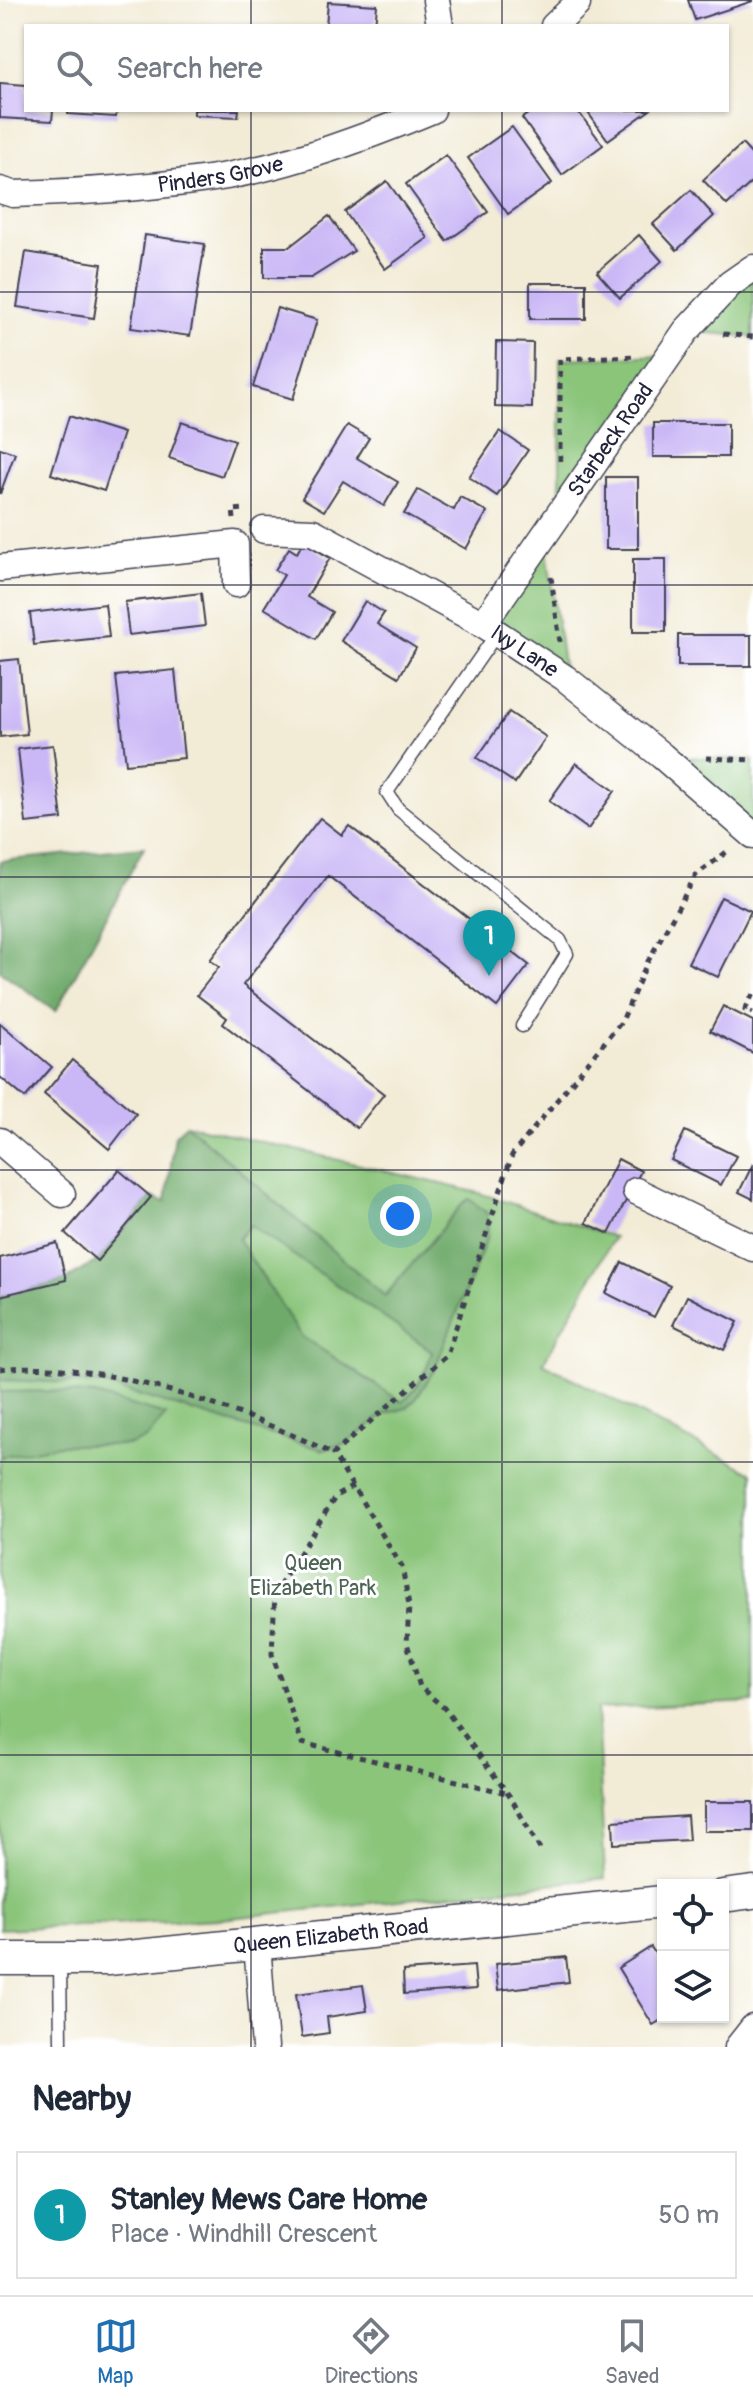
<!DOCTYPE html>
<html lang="en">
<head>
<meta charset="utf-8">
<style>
  body { margin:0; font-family:Pangolin,sans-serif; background:#f2f2f3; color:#1f2937 }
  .controls { position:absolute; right:24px; bottom:24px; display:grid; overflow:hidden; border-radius:0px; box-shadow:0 2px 6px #0004 }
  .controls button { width:72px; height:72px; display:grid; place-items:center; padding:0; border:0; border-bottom:2px solid #e0e1e3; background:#fff; color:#1f2937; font:40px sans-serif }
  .you { position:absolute; left:400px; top:1216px; width:28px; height:28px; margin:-20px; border:6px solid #fff; border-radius:50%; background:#1a73e8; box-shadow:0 0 0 12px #1a73e833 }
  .badge { display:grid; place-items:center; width:52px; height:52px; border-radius:50%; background:#1f6fb2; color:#fff; font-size:26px; font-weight:700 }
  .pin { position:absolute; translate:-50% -66px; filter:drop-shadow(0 2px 4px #0008) }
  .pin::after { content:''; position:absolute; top:42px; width:28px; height:24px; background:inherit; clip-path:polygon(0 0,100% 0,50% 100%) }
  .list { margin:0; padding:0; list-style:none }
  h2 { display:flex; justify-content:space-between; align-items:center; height:104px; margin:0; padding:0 32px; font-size:34px }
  h2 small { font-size:26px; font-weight:400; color:#747a83 }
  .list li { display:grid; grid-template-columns:52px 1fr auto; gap:24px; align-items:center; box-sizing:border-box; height:128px; margin:0 16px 16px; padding:0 16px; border:2px solid #e0e1e3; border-radius:0px }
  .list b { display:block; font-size:30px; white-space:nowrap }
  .list p { margin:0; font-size:26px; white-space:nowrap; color:#747a83 }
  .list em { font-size:26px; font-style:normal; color:#747a83 }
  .icon { flex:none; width:44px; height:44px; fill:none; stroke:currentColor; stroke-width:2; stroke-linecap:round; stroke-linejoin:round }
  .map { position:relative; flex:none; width:753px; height:2047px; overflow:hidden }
  .search { position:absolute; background:#fff; box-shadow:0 2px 6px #0004; left:24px; right:24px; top:24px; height:88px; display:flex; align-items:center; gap:20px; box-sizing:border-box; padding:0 28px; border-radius:0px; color:#747a83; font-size:30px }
  .sheet { height:248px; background:#fff }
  nav { display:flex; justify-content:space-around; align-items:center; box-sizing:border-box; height:112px; border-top:2px solid #e0e1e3; background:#fff; font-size:22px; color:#747a83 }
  nav a { display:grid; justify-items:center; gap:4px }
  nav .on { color:#1f6fb2 }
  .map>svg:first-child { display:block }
  .green { fill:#8ac57a; stroke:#56745a; stroke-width:2 }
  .forest { fill:#6faa6a; stroke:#486652; stroke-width:2; fill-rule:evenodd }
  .building { fill:#cab8f6 }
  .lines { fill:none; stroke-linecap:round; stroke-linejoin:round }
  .service-casing { stroke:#414052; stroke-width:15 }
  .minor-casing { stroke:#414052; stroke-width:29 }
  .tertiary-casing { stroke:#414052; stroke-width:35 }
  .path { stroke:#414052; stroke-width:5; stroke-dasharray:6 6; stroke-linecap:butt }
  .service { stroke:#fff; stroke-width:12 }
  .minor { stroke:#fff; stroke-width:26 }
  .tertiary { stroke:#fff; stroke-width:32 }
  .grid { fill:none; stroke:#22223b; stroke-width:2; stroke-opacity:0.55 }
  .labels { text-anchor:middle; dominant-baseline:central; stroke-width:6; stroke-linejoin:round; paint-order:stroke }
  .street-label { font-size:22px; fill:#22223b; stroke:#fff }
  .park-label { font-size:22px; fill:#4c6354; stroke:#fff }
</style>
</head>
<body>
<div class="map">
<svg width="753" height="2047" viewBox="0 0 753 2047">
  <rect width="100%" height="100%" fill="#fff"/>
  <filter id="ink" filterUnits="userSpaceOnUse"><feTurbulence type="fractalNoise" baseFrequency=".0125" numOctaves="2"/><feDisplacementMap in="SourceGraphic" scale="16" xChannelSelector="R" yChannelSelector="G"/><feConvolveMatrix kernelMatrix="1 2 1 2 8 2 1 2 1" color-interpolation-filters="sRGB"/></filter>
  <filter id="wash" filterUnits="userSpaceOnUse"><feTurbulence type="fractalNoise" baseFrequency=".006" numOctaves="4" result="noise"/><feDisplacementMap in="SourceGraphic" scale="32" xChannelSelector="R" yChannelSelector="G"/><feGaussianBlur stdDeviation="1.8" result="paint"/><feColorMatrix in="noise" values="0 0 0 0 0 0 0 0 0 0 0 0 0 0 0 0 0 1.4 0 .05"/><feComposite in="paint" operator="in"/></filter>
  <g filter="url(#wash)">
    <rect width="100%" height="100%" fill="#f2ebd5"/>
    <!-- green -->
    <g class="green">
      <path d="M753,268V337L686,331Z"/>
      <path d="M668,355L560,514V359Z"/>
      <path d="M545,536L565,678L483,624Z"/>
      <path d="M662,756L753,760V832Z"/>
      <path d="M186,1124L479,1193L614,1237L543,1363L753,1473V1702L597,1709L605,1878L221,1919L0,1929V1296L66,1280L97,1261L151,1197L166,1202L175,1136Z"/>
    </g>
    <!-- forest -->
    <g class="forest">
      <path d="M144,847L56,1011L0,971V861Z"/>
      <path d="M186,1124L385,1296L464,1202L469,1199L487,1213L488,1235L434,1370L416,1399L406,1408L385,1414L347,1443L323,1450L101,1384L0,1380V1296L66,1280L97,1261L151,1197L166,1202L175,1136ZM250,1225L432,1351C427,1370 418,1390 402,1402L301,1336L238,1239Z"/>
      <path d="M51,1391L95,1395L166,1415L147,1438L130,1445H59L0,1457V1392Z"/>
    </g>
    <g id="blocks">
      <!-- building -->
      <g class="building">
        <path d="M688,0H753V1L695,20Z"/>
        <path d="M328,2L377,5L375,26H326Z"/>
        <path d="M0,83L26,85V110H53L52,121L0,118Z"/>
        <path d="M68,110H117L116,117L68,114Z"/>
        <path d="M194,110H239L238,117L194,115Z"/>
        <path d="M534,110H577L603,145L562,175L522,118Z"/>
        <path d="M586,110H650L608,140Z"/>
        <path d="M512,127L552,183L508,214L468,158Z"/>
        <path d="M742,144L753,156V181L727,205L703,180Z"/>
        <path d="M446,155L488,212L447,241L406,184Z"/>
        <path d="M387,181L428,238L385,269L345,212Z"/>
        <path d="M691,190L714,216L677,250L653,224Z"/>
        <path d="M329,216L354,251L311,278H264V247H289Z"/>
        <path d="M145,235L205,244L190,336L131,328Z"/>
        <path d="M639,235L662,261L620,298L597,272Z"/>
        <path d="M26,252L102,264L94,318L17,307Z"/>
        <rect x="530" y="283" width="56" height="36"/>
        <path d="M277,308L317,320L293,399L253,387Z"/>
        <path d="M496,342L533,343L532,408L495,407Z"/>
        <path d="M69,416L123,433L104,491L51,474Z"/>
        <path d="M182,422L235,440L222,476L169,458Z"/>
        <rect x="653" y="423" width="75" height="34"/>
        <path d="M347,425L369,438L357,458L398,482L384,506L343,481L324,511L302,498Z"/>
        <path d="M500,431L528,450L497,496L469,477Z"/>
        <path d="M0,448L15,453L0,494Z"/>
        <rect x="606" y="477" width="32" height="72"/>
        <path d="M418,490L454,510L460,497L487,512L466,549L404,514Z"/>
        <path d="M303,542L330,558L307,597L332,612L316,639L264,608L284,575L275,570L289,548L297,553Z"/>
        <rect x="633" y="559" width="33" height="73"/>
        <path d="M201,593L205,626L129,635L125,602Z"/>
        <path d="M365,601L384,613L377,624L416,648L399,677L341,641Z"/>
        <path d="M105,604L109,637L34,645L30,613Z"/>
        <rect x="678" y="635" width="73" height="31"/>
        <path d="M19,659L27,734L0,737V661Z"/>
        <path d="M175,670L184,758L126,764L116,676Z"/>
        <path d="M509,712L546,737L515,783L477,758Z"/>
        <path d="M53,745L62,819L26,823L18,749Z"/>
        <path d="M576,763L615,791L588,829L549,801Z"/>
        <path d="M320,818L342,835L349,826L529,965L497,1007L328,876L243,985L384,1094L357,1128L223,1024L227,1018L197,995L219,967L210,960Z"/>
        <path d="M721,897L751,911L718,977L688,963Z"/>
        <path d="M723,1006L753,1021V1053L710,1031Z"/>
        <path d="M0,1023L52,1067L25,1098L0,1077Z"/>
        <path d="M72,1060L136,1114L109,1149L44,1094Z"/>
        <path d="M685,1131L736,1156L721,1185L671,1160Z"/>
        <path d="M618,1159L641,1171L609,1234L586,1223Z"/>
        <path d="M753,1164V1199L739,1192Z"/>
        <path d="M119,1170L151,1197L97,1261L65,1233Z"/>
        <path d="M57,1243L66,1280L0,1296V1258Z"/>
        <path d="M622,1262L670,1286L654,1317L606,1293Z"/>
        <path d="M687,1296L738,1322L724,1350L673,1325Z"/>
        <rect x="704" y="1802" width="49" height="29"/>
        <path d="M687,1816L689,1840L614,1844L613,1821Z"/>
        <path d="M651,1947L663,1966V2019L653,2025L618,1968Z"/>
        <path d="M566,1957L569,1982L498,1990L495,1964Z"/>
        <path d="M474,1966L476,1989L404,1994L403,1971Z"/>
        <path d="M363,1985L367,2011L327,2017L329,2033L302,2037L296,1994Z"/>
      </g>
    </g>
  </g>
  <g filter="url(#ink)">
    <use href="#blocks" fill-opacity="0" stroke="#414052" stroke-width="2"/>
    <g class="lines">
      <defs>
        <g id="service">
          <path d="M497,633L387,792L398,809L560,940L567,954L522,1026"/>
          <path d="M60,1962L61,2042"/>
        </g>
        <g id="minor">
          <path d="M436,0L440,26"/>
          <path d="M554,26L577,4"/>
          <path id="s1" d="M0,190L13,194C85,192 156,188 227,176C297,163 367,137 432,110"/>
          <path id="s2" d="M264,530L313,532L483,624L565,678L662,756L753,835"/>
          <path d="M0,568L235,544L236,584"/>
          <path id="s3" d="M483,624L686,331L730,284L753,268"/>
          <path d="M0,1141L62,1194"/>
          <path d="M636,1191L753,1248"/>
          <path d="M257,1944L265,2047"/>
          <path d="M738,2047L753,2028"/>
        </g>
        <g id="tertiary">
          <path d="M723,1896L753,1892"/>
          <path id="s4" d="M0,1959H108L663,1902"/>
        </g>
      </defs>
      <!-- service casing -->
      <use href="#service" class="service-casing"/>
      <!-- minor casing -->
      <use href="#minor" class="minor-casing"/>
      <!-- tertiary casing -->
      <use href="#tertiary" class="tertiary-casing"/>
      <!-- path -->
      <g class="path">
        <path d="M723,334L753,337"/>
        <path d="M560,461V359L636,356"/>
        <path d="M234,519L233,510L246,509"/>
        <path d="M551,577L560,642"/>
        <path d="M706,758L753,760"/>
        <path d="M753,994L745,1010L753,1013"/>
        <path d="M0,1369C96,1357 247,1411 333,1454"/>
        <path d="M353,1486L336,1496L275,1593L272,1654L302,1743L506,1793"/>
        <path d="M540,1849L511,1798L444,1708L420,1687L407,1643L409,1605L402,1567L333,1454L447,1355L512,1155L622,1021L647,963L696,875L728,851"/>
      </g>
      <!-- service -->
      <use href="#service" class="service"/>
      <!-- minor -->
      <use href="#minor" class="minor"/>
      <!-- tertiary -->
      <use href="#tertiary" class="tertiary"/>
    </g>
  </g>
  <!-- grid -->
  <path class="grid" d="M251,0V26M502,0V26M251,110V2047M502,110V2047M0,292H753M0,585H753M0,877H753M0,1170H753M0,1462H753M0,1755H753"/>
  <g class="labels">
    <!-- street labels -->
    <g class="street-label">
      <text stroke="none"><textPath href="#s1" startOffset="222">Pinders Grove</textPath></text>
      <text stroke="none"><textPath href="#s3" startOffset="224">Starbeck Road</textPath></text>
      <text stroke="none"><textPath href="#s2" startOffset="292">Ivy Lane</textPath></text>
      <text stroke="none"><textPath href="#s4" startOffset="332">Queen Elizabeth Road</textPath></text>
    </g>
    <!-- park labels -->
    <g class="park-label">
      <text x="313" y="1563">Queen<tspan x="313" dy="25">Elizabeth Park</tspan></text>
    </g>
  </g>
</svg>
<div class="controls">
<button><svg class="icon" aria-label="locate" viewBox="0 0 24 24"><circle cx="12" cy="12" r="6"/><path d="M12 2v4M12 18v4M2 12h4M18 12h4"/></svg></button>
<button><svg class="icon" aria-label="layers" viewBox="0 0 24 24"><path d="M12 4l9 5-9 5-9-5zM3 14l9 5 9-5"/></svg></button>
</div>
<div class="you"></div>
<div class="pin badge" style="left:489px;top:976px;background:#0f9aa8">1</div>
<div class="search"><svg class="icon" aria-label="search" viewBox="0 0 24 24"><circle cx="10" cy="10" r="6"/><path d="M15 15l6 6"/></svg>Search here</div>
</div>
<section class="sheet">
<h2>Nearby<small></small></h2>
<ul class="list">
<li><span class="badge" style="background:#0f9aa8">1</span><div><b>Stanley Mews Care Home</b><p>Place · Windhill Crescent</p></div><em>50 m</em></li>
</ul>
</section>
<nav>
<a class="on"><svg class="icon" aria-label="map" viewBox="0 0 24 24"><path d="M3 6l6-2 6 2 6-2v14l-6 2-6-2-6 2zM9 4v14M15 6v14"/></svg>Map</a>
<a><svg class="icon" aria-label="directions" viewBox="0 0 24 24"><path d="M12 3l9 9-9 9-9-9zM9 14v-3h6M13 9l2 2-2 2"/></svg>Directions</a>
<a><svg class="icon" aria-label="saved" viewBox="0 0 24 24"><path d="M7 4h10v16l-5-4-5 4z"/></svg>Saved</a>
</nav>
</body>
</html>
